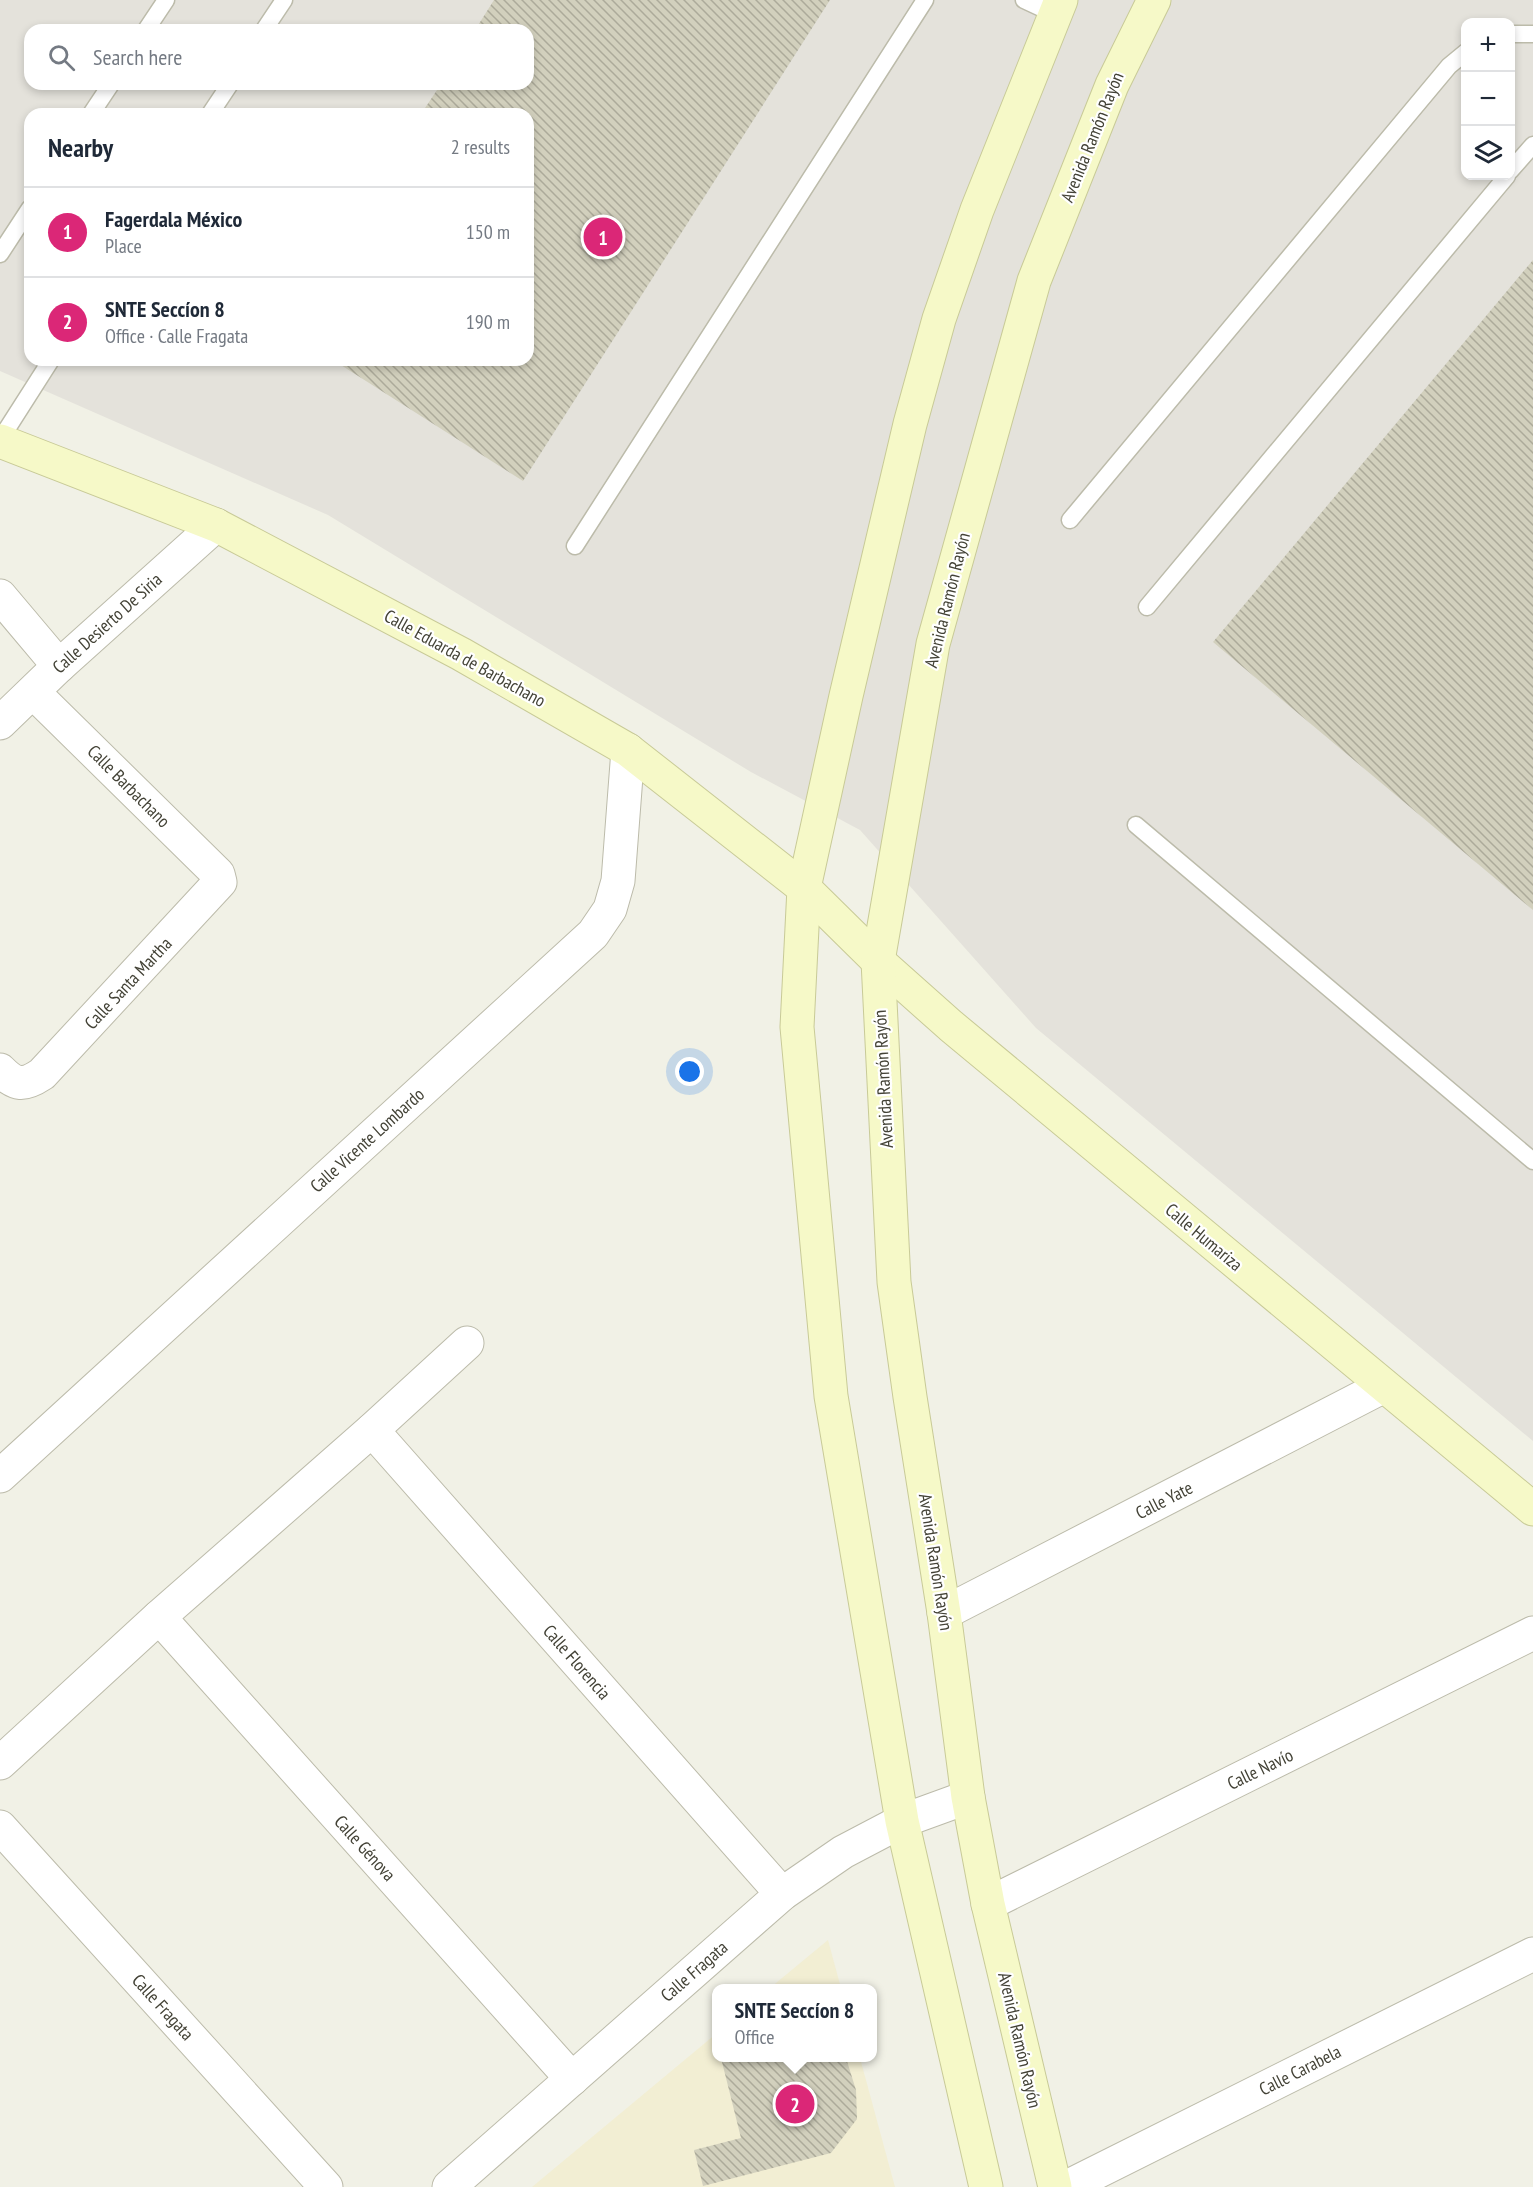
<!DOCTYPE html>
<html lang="en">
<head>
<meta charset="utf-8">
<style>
  body { margin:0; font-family:"PT Sans Narrow",sans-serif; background:#f2f2f3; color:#1f2937 }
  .controls { position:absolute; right:18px; top:18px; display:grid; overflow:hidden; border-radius:12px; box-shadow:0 3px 9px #0003 }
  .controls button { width:54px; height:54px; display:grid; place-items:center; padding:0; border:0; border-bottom:2px solid #e0e1e3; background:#fff; color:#1f2937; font:30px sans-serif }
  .you { position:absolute; left:690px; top:1072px; width:21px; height:21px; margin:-15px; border:4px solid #fff; border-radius:50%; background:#1a73e8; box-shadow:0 0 0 9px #1a73e833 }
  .badge { display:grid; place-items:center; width:39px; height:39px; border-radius:50%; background:#db2777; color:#fff; font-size:20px; font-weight:700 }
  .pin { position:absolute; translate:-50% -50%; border:3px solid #fff; box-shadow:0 2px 6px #0006 }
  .popup { position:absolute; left:712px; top:1984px; width:165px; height:78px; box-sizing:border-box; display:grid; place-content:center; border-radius:12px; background:#fff; filter:drop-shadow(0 2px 4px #0005); font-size:20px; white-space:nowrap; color:#747a83 }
  .popup b { font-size:22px; color:#1f2937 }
  .popup::after { content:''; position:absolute; left:50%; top:100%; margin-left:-12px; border:12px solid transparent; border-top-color:#fff }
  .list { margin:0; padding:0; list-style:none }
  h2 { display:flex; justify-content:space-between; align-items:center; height:78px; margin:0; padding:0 24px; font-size:26px }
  h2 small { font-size:20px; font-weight:400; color:#747a83 }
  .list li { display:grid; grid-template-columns:39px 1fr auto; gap:18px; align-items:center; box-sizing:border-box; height:90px; padding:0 24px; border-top:2px solid #e0e1e3 }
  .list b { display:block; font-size:22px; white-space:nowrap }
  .list p { margin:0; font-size:20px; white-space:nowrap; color:#747a83 }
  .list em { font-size:20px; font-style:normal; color:#747a83 }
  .icon { flex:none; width:33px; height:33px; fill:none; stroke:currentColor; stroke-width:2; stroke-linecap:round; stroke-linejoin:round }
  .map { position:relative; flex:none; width:1533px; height:2187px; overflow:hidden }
  .search { position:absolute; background:#fff; box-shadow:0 3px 9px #0003; left:24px; top:24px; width:510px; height:66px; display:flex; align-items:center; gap:15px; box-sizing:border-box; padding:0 21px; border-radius:18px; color:#747a83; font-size:22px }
  .panel { position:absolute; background:#fff; box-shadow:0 3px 9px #0003; left:24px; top:108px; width:510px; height:258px; border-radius:18px }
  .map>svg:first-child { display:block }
  .commercial { fill:#f2eed3 }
  .industrial { fill:#e4e2db; fill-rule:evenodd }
  .building { fill:url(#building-back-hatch) }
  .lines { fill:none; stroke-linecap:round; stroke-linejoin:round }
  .lane-casing { stroke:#bcbbaa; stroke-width:19 }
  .street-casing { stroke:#bcbbaa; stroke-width:35 }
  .secondary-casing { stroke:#c8ca97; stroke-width:35 }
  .lane { stroke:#fff; stroke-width:16 }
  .street { stroke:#fff; stroke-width:33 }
  .secondary { stroke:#f6f9c8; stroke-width:33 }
  .labels { text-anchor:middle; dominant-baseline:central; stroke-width:4.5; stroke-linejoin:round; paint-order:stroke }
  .street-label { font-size:18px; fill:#434236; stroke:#fff }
</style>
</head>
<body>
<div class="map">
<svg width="1533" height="2187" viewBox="0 0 1533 2187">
  <defs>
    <pattern id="building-back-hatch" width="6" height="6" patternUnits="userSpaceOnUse" patternTransform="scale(1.5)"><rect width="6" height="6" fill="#d2d0bd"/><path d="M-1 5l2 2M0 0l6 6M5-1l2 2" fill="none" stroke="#acaa9a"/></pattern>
  </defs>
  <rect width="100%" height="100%" fill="#f1f1e6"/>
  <!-- commercial -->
  <g class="commercial">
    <path d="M828,1940L841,1988H770Z"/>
    <path d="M717,2033V2058H860L895,2187H532Z"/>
  </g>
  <!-- industrial -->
  <path class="industrial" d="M0,0H1533V1441L1036,1028L860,830L751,772L328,515L0,371ZM1466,22H1510V176H1466ZM30,30H528V84H30ZM30,114H528V360H30Z"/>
  <!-- building -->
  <g class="building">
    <path d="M494,0H830L523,481L333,360H528V114H421L441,84H528V30H475Z"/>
    <path d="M1533,260V910L1213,642Z"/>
    <path d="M721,2058H846L856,2090L857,2119L831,2153L703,2186L694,2150L741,2138Z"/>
  </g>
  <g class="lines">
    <defs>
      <g id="lane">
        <path d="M1024,0L1054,14"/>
        <path d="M146,30L166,0"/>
        <path d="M264,30L284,0"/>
        <path d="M1510,34H1533"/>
        <path d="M91,114L111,84"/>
        <path d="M210,114L230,84"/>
        <path d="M1510,171L1533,145"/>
        <path d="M0,254L30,208"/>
        <path d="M0,440L51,360"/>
        <path d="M1070,520L1449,66L1466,52"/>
        <path d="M575,546L925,0"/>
        <path d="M1147,607L1507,176"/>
        <path d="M1136,825L1533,1161"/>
      </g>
      <g id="street">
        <path d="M0,596L59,666"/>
        <path d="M0,723L59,666L216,525"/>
        <path d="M0,1070C16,1086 24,1086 42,1074L220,882L218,874L33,692"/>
        <path d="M372,1430L782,1894"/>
        <path d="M0,1476L593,934L610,909L618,881L628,750"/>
        <path d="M944,1613L1384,1386"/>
        <path d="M159,1617L572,2079"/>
        <path d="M0,1763L159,1617L372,1430L467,1343"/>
        <path d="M0,1827L326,2187"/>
        <path d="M988,1904L1533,1633"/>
        <path d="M449,2187L782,1894L843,1852L902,1821L968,1797"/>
        <path d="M1067,2187L1533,1954"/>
      </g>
      <g id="secondary">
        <path d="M0,441L216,525L461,654L628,750L804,888L878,961L951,1026L1533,1509"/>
        <path d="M986,2187L902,1821L831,1396L797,1027L804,888L846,696L910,424L939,319L977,210L1061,0"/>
        <path d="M1055,2187L988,1904L968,1797L944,1613L910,1397L894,1282L878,961L933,644L1034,281L1112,85L1154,0"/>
      </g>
    </defs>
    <!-- lane casing -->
    <use href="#lane" class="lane-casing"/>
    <!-- street casing -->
    <use href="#street" class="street-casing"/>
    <!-- secondary casing -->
    <use href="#secondary" class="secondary-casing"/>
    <!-- lane -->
    <use href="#lane" class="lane"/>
    <!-- street -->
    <use href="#street" class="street"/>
    <!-- secondary -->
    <use href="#secondary" class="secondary"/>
  </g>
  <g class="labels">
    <!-- street labels -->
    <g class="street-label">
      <text transform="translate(1092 137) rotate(-68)">Avenida Ramón Rayón</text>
      <text transform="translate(947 600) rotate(-76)">Avenida Ramón Rayón</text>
      <text transform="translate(107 623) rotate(-42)">Calle Desierto De Siria</text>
      <text transform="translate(465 658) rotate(29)">Calle Eduarda de Barbachano</text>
      <text transform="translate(129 786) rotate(45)">Calle Barbachano</text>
      <text transform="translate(128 983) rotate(-47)">Calle Santa Martha</text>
      <text transform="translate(883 1079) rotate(-93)">Avenida Ramón Rayón</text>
      <text transform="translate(367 1140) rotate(-42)">Calle Vicente Lombardo</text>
      <text transform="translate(1204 1237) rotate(40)">Calle Humariza</text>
      <text transform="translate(1164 1500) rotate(-27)">Calle Yate</text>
      <text transform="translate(936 1562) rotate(81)">Avenida Ramón Rayón</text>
      <text transform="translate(577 1662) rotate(49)">Calle Florencia</text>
      <text transform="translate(1260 1769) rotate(-26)">Calle Navío</text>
      <text transform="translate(365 1848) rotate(48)">Calle Génova</text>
      <text transform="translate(694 1971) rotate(-41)">Calle Fragata</text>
      <text transform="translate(163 2007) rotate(48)">Calle Fragata</text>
      <text transform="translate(1020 2040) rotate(77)">Avenida Ramón Rayón</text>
      <text transform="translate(1300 2070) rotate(-27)">Calle Carabela</text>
    </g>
  </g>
</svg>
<div class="controls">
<button>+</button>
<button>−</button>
<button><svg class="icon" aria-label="layers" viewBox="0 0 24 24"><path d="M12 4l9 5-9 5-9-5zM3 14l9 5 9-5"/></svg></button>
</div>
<div class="you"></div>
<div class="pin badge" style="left:603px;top:237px">1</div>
<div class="pin badge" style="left:795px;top:2104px">2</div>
<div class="popup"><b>SNTE Seccíon 8</b>Office</div>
<div class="search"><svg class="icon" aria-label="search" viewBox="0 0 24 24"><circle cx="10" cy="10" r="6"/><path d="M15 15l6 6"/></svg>Search here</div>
<section class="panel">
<h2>Nearby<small>2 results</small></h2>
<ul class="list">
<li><span class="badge">1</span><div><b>Fagerdala México</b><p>Place</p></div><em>150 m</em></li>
<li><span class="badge">2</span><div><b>SNTE Seccíon 8</b><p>Office · Calle Fragata</p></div><em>190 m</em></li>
</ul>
</section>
</div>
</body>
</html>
